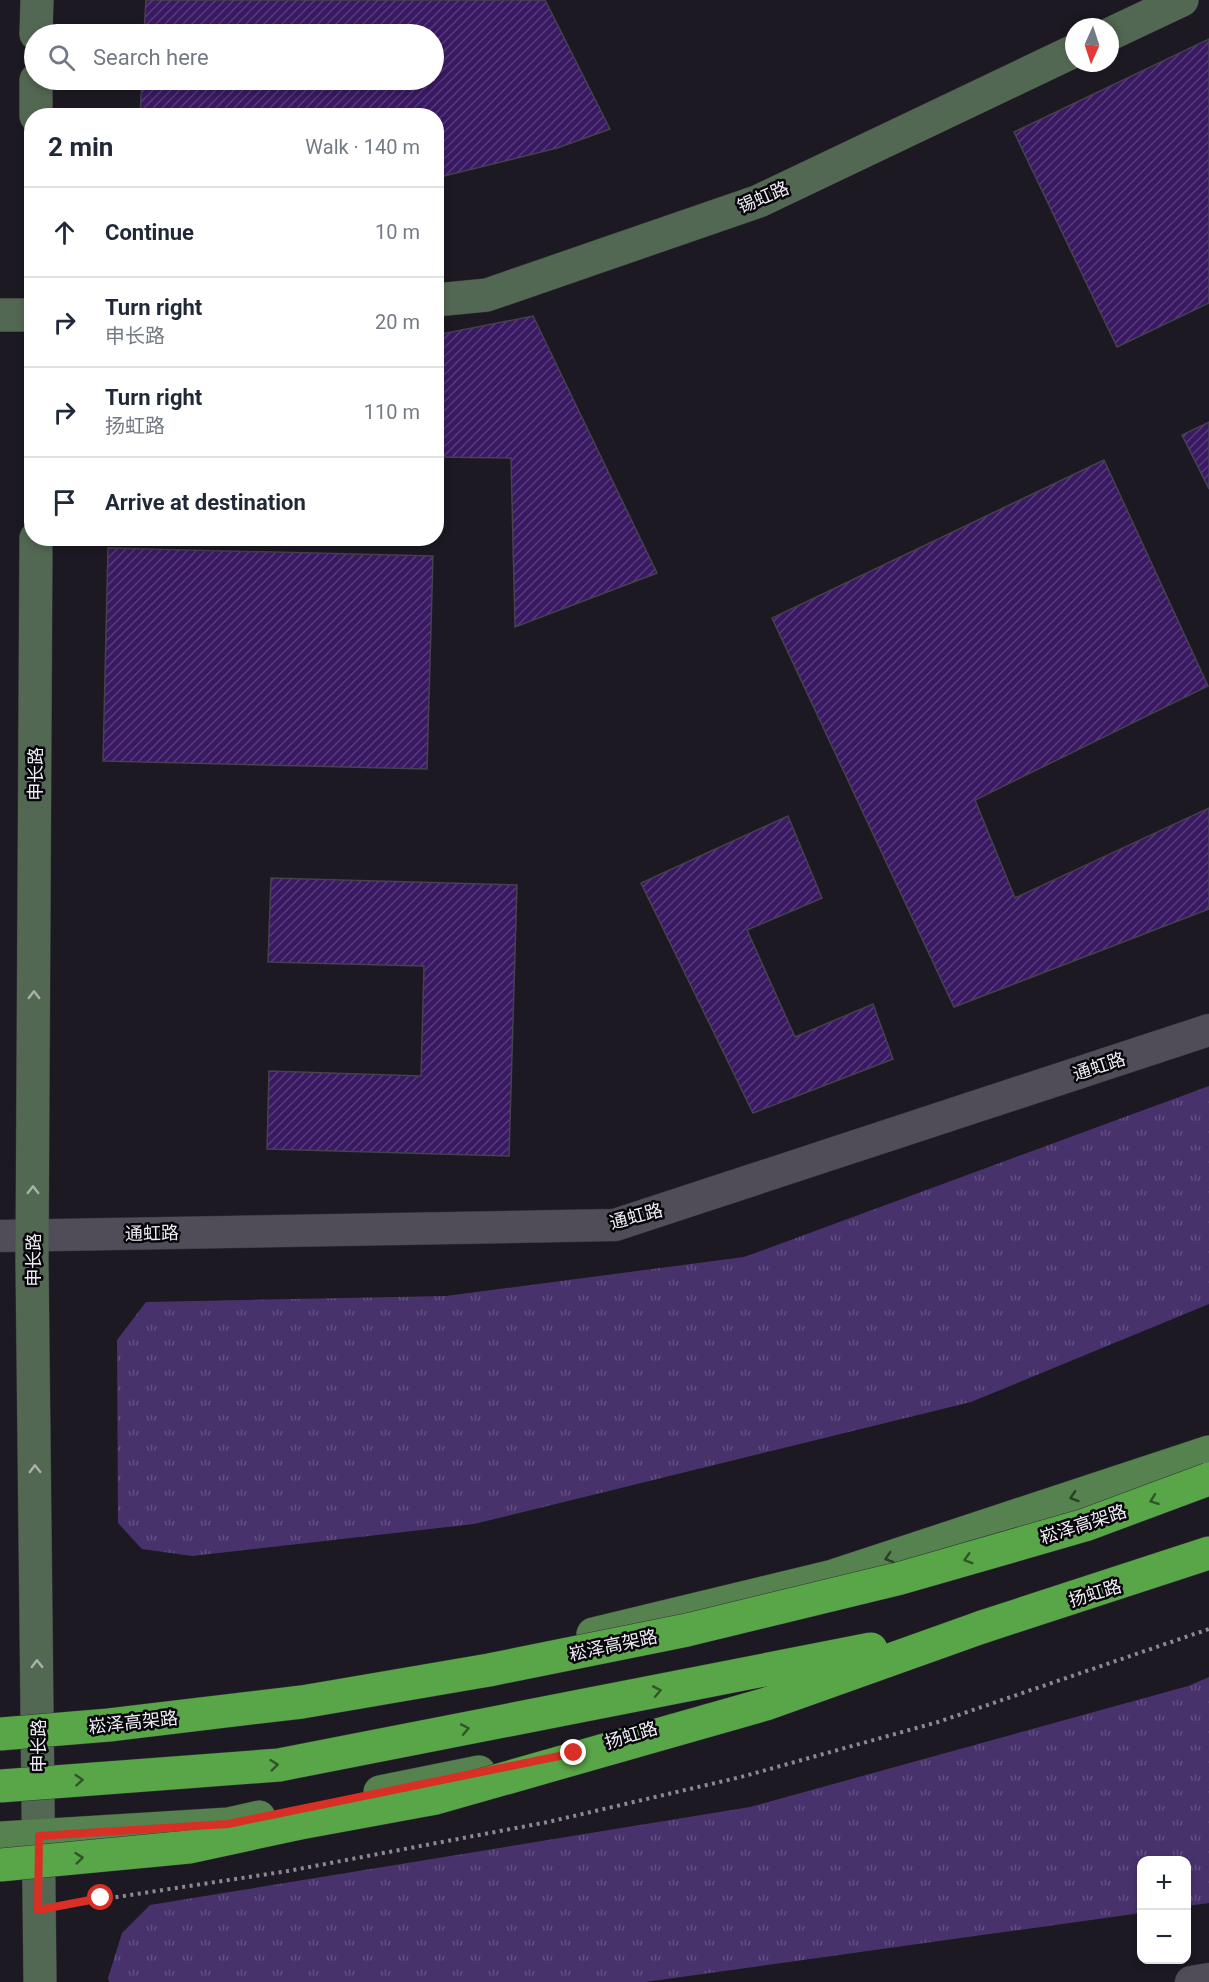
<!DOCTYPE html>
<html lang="en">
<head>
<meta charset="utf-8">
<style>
  body { margin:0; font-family:Roboto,"Noto Sans SC",sans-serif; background:#f6f6f7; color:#1f2937 }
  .controls { position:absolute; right:18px; bottom:18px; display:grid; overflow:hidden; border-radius:12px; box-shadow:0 3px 9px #0003 }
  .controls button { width:54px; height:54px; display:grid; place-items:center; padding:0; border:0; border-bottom:2px solid #e0e1e3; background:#fff; color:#1f2937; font:30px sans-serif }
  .compass { position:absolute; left:1065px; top:18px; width:54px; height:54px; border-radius:50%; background:#fff; box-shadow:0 3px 9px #0003; rotate:183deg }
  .stop { position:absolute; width:18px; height:18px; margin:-14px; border:4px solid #d93025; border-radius:50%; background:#fff }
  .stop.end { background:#d93025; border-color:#fff; box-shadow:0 2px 6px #0008 }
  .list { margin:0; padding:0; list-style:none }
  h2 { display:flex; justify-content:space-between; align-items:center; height:78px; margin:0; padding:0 24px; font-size:26px }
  h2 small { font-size:20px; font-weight:400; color:#747a83 }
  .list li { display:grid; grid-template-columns:39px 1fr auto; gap:18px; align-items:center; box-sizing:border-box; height:90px; padding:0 24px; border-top:2px solid #e0e1e3 }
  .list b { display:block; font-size:22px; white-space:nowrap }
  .list p { margin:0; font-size:20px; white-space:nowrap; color:#747a83 }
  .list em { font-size:20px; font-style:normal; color:#747a83 }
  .icon { flex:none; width:33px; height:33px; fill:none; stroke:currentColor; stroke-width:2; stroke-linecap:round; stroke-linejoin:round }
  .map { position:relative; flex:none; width:1209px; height:1982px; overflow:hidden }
  .search { position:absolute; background:#fff; box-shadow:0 3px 9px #0003; left:24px; top:24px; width:420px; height:66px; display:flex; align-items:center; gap:15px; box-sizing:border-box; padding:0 21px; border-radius:33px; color:#747a83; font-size:22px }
  .panel { position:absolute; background:#fff; box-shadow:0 3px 9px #0003; left:24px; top:108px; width:420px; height:438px; border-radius:24px }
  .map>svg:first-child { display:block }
  .park { fill:url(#park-tufts) }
  .building { fill:url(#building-hatch); stroke:#45414d; stroke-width:1.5 }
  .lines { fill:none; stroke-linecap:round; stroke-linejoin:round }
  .street-casing { stroke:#35333a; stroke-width:33 }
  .secondary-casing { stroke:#35333a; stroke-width:34 }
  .primary-casing { stroke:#35333a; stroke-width:34 }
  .highway-casing { stroke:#35333a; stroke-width:34 }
  .path { stroke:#8b8991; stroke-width:4; stroke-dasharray:3 4.5; stroke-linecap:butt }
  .street { stroke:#504d58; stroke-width:32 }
  .secondary { stroke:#536853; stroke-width:33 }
  .primary { stroke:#55824e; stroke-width:33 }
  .highway { stroke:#59a648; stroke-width:33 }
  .highway-bridge-casing { stroke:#35333a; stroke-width:34; stroke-linecap:butt }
  .highway-bridge { stroke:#59a648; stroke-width:33 }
  .oneway { stroke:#a9b1ac }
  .oneway2 { stroke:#2a3d28 }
  .oneway3 { stroke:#305628 }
  .route { stroke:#d93025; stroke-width:8 }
  .labels { text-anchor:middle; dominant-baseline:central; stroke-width:5; stroke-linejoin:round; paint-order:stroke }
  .street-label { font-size:18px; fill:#efedf4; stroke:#060509 }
</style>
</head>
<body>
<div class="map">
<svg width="1209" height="1982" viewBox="0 0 1209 1982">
  <defs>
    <pattern id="park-tufts" width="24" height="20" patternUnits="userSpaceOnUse" patternTransform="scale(1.5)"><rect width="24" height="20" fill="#48326c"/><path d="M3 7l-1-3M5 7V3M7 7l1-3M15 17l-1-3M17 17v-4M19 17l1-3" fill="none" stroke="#635082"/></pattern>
    <pattern id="building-hatch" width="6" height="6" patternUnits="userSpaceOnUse" patternTransform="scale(1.5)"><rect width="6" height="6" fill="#3a1963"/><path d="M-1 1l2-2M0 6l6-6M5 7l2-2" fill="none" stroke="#573b7a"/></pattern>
  </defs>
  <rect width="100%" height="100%" fill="#1c1923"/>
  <!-- park -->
  <g class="park">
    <path d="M1209,1086V1304L971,1402L474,1524L192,1556L142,1549L118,1523L117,1340L146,1302L446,1296L744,1257Z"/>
    <path d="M1209,1677V1903L1187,1906L1186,1860H1142L1141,1913L645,1982H109L108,1978L122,1933L150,1905L750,1807L1188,1686Z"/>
  </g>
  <!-- building -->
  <g class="building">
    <path d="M146,0H545L610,129L557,148L436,178V116H140L142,80H434V34H144Z"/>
    <path d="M1209,39V303L1117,347L1014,132Z"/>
    <path d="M533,316L657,573L515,627L511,458L436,457V335Z"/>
    <path d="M1209,422V489L1182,435Z"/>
    <path d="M1104,460L1208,686L975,800L1015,898L1209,808V909L954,1007L772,618Z"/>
    <path d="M108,548L433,556L427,769L103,761Z"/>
    <path d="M788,816L822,898L747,930L795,1037L873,1004L893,1059L753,1113L641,883Z"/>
    <path d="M271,878L517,885L509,1156L267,1149L269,1071L421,1076L424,966L268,962Z"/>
  </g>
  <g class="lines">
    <defs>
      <g id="street">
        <path d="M0,1236L615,1225L1209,1030"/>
        <path d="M1191,1982L1209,1979"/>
      </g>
      <g id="secondary">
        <path d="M36,34L37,0"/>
        <path d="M1110,34L1182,0"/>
        <path d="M36,116V80"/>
        <path d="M436,300L487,295L759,201L1074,51"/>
        <path d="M0,315H32"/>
        <path d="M36,538L32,1261L40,1982"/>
      </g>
      <g id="primary">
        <path d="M593,1634L833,1576L1209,1452"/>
        <path d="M380,1792L479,1772"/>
        <path d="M0,1838L228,1824L259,1817"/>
      </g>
      <path id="highway" d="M982,1627L1209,1553"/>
    </defs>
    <!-- street casing -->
    <use href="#street" class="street-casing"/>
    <!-- secondary casing -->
    <use href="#secondary" class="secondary-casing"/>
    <!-- primary casing -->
    <use href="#primary" class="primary-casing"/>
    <!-- highway casing -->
    <use href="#highway" class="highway-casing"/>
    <!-- path -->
    <path class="path" d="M71,1904L288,1871L548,1822L741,1777L938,1722L1209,1629"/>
    <!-- street -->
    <use href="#street" class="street"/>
    <!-- secondary -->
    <use href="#secondary" class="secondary"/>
    <!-- primary -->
    <use href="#primary" class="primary"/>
    <!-- highway -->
    <use href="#highway" class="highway"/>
    <defs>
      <g id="highway-bridge">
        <path d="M0,1734L109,1725L302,1702L489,1670L687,1630L901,1578L1085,1525L1209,1479"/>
        <path d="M0,1786L279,1765L871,1649"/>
        <path d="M0,1865L189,1847L300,1823L436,1798L766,1704L982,1627"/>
      </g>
    </defs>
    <!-- highway-bridge casing -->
    <use href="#highway-bridge" class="highway-bridge-casing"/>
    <!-- highway-bridge -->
    <use href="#highway-bridge" class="highway-bridge"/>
  </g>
  <!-- one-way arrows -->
  <defs><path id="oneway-chevron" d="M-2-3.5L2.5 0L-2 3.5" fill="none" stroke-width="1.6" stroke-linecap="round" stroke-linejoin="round" transform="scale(1.5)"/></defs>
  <g class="oneway">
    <use href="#oneway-chevron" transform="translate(34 995) rotate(-90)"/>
    <use href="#oneway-chevron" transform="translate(33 1190) rotate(-90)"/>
    <use href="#oneway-chevron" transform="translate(35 1469) rotate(-91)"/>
    <use href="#oneway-chevron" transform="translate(37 1664) rotate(-91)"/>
  </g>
  <g class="oneway2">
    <use href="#oneway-chevron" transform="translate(1074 1497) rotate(162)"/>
    <use href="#oneway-chevron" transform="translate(889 1558) rotate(162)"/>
  </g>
  <g class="oneway3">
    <use href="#oneway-chevron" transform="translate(1154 1500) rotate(160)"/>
    <use href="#oneway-chevron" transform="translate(968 1559) rotate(164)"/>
    <use href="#oneway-chevron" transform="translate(657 1691) rotate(-11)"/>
    <use href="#oneway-chevron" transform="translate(465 1729) rotate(-11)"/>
    <use href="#oneway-chevron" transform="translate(274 1765) rotate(-6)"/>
    <use href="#oneway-chevron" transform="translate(79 1780) rotate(-4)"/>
    <use href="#oneway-chevron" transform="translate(79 1858) rotate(-6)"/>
  </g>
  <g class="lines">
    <!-- route -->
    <path class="route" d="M101,1898L38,1910L39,1836L228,1824L574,1753"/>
  </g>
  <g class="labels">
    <!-- street labels -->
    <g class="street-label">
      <text transform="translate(763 197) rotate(-23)">锡虹路</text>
      <text transform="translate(35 774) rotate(-90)">申长路</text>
      <text transform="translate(1099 1066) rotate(-18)">通虹路</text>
      <text transform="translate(636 1216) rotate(-15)">通虹路</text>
      <text transform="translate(152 1233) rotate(-1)">通虹路</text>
      <text transform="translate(33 1260) rotate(-90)">申长路</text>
      <text transform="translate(1083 1524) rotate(-18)">崧泽高架路</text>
      <text transform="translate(1095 1593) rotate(-17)">扬虹路</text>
      <text transform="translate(613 1645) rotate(-12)">崧泽高架路</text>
      <text transform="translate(133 1722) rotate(-6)">崧泽高架路</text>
      <text transform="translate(631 1735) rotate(-17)">扬虹路</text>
      <text transform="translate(38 1746) rotate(-90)">申长路</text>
    </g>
  </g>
</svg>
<div class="controls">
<button>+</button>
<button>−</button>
</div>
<svg class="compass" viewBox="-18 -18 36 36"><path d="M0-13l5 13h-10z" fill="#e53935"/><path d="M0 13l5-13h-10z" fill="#747a83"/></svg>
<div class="stop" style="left:101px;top:1898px"></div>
<div class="stop end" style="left:574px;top:1753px"></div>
<div class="search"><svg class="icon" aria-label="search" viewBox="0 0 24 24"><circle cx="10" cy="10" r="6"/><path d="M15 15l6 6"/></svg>Search here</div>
<section class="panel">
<h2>2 min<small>Walk · 140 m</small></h2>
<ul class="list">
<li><svg class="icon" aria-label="ahead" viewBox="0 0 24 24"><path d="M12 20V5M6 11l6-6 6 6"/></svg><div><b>Continue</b></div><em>10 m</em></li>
<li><svg class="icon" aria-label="right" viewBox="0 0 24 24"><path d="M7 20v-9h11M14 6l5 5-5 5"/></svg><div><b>Turn right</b><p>申长路</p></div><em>20 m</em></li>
<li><svg class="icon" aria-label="right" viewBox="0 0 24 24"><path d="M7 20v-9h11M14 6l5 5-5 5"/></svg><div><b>Turn right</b><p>扬虹路</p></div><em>110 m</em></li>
<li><svg class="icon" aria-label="arrive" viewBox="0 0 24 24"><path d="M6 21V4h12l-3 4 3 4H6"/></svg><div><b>Arrive at destination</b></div></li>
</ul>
</section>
</div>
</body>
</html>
